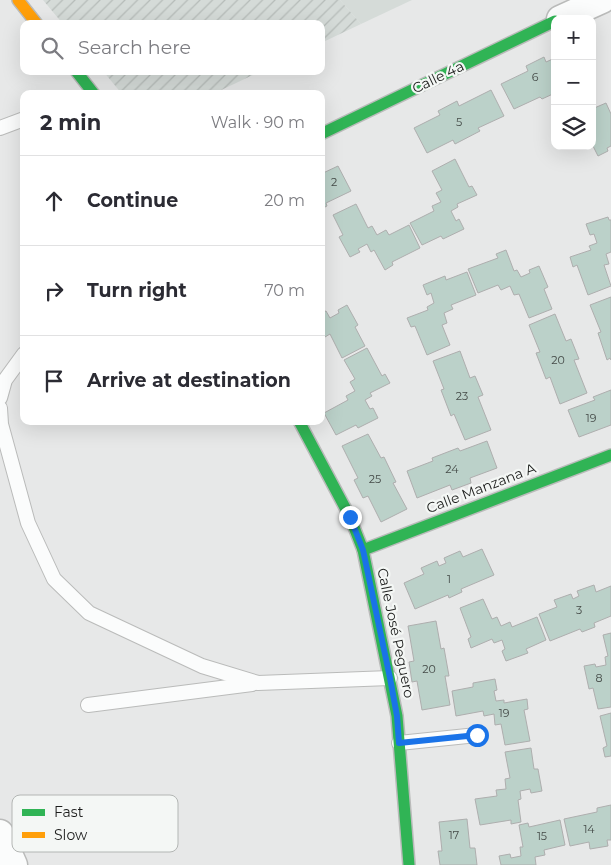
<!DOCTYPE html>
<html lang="en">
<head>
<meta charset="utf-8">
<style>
  body { margin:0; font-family:Montserrat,sans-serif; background:#f2f2f3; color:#2b2b33 }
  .controls { position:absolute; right:15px; top:15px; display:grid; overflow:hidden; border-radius:10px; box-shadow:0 5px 20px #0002 }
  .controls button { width:45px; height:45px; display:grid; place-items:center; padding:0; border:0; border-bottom:1px solid #e1e1e2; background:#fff; color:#2b2b33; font:25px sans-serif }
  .stop { position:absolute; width:15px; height:15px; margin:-11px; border:4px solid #1a73e8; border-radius:50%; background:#fff }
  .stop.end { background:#1a73e8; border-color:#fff; box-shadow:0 1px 5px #0008 }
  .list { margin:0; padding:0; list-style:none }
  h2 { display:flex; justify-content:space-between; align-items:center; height:65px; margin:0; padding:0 20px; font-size:21px }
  h2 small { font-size:16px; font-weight:400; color:#7c7c81 }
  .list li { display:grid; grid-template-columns:32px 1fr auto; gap:15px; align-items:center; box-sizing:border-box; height:90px; padding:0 20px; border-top:1px solid #e1e1e2 }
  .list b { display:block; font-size:19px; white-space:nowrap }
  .list em { font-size:16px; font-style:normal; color:#7c7c81 }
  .icon { flex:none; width:28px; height:28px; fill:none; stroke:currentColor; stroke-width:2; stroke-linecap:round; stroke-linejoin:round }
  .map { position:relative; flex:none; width:611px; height:865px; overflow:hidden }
  .search { position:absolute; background:#fff; box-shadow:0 5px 20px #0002; left:20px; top:20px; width:305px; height:55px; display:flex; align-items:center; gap:12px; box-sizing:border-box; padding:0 18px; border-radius:10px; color:#7c7c81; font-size:19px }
  .panel { position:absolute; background:#fff; box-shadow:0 5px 20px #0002; left:20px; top:90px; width:305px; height:335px; border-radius:10px }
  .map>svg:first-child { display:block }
  .built { fill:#d5dbd8 }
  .industrial { fill:url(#industrial-furrows) }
  .building { fill:#bbd1c9; stroke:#aeaeae }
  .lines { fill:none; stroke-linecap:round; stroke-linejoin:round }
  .lane-casing { stroke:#babbba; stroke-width:16 }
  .street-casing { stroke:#babbba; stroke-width:29 }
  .fast-casing { stroke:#babbba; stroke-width:14 }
  .slow-casing { stroke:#babbba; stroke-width:14 }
  .lane { stroke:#fbfcfc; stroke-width:14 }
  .street { stroke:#fbfcfc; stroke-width:26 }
  .fast { stroke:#30b455; stroke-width:11 }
  .slow { stroke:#ff9f0a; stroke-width:11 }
  .route { stroke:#1a73e8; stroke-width:6 }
  .labels { text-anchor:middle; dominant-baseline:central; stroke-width:4.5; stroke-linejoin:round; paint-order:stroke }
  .number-label { font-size:11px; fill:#444a47 }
  .street-label { font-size:14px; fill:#1c1d1c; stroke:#f4f7f5 }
  .key { fill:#f4f7f5; stroke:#b3b6b4; stroke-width:1 }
  .key-label { font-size:14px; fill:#1c1d1c }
</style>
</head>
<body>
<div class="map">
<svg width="611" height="865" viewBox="0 0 611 865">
  <defs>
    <pattern id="industrial-furrows" width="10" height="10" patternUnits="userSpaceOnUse" patternTransform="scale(1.25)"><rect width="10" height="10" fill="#d5dbd8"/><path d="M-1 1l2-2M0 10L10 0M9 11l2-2" fill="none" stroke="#b6bcb9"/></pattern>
  </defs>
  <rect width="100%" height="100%" fill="#e7e8e8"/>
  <!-- built -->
  <path class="built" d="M340,0H412L361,24Z"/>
  <!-- industrial -->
  <g class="industrial">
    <path d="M43,0H340L361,24L321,43V24H63Z"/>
    <path d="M103,71H261L213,94H122Z"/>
  </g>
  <!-- building -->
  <g class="building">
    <path d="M544,57L546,62L555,58V93L542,99L540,97L514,109L501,84L528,71L526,66Z"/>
    <path d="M491,90L504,116L478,128L480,131L455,144L453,140L427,153L414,128L440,115L438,111L457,101L459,106Z"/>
    <path d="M606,103L611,114V146L607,148L608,151L598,156L592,144V109Z"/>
    <path d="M455,159L469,187L472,186L477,195L457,204L458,207L451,211L456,221L459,219L464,229L443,239L441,236L422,245L410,223L434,211L432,206L441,202L436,193L442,190L432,171Z"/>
    <path d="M338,166L351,191L326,203L327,206L321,209V174Z"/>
    <path d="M356,204L368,228L372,226L377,235L386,230L389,235L409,225L420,248L392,262L393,265L385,270L374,250L371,252L367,244L358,249L360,252L350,257L339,237L343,235L333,215Z"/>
    <path d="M608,217L609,220H611V252L606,254L609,264L604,265L611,286L588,295L577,265L573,267L570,257L591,250L589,246L597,243L594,234L590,235L586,224Z"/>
    <path d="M506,250L514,271L517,270L521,277L530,273L529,270L539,266L548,287L544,289L552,309L529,318L519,294L514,295L510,286L501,290L498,285L478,293L468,269L498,258L496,254Z"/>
    <path d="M467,272L476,295L451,305L453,309L444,313L447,323L442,325L450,345L427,355L415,326L411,327L407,318L428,310L427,307L434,303L431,293L427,295L423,285L445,276L446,280Z"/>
    <path d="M611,297V360L610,358L607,360L598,333L601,332L590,305Z"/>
    <path d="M347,305L358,325L355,327L365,346L342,358L330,334L325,337L321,329V310L323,312L326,311L330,318L339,313L338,310Z"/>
    <path d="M555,314L566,341L571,339L579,359L574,360L587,393L560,404L550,377L546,379L536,353L540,352L529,325Z"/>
    <path d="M367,348L382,376L385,374L390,383L370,393L372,396L365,400L370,409L373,408L378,418L358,428L356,425L336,435L324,413L348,400L346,396L355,391L350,382L355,379L344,360Z"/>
    <path d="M460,351L470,378L475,376L483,395L478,397L491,430L465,440L454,414L451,416L441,390L444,389L433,361Z"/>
    <path d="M611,390V425L579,437L568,410L595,400L593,397Z"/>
    <path d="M368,434L381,458L384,457L396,482L393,483L407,509L381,522L368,496L363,498L354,480L358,478L342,446Z"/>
    <path d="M487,441L497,468L470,478L471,483L452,490L450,485L417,498L407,471L433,461L432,458L458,448L460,451Z"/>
    <path d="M482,549L494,575L461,589L462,592L449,598L448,595L415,609L404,583L424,574L421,568L437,561L439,566L446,563L444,558L460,551L463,557Z"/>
    <path d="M594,585L596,592L611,586V616L594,623L595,627L582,632L580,629L550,641L539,614L557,607L554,600L571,594L573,599L579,596L577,591Z"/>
    <path d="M483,599L492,619L497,617L501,626L510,622L512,627L537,617L546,640L526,649L528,653L506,661L502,651L505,649L502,640L494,643L492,639L471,648L468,639L471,637L460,608Z"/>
    <path d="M436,621L441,649L444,648L449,676H445L450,705L422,710L417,681L412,682L409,662L414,661L408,626Z"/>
    <path d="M611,633V707L598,709L593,688L589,689L584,666L595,664L596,667L606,665L605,657L608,656L603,635Z"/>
    <path d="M495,679L497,690L494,691L496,701L504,700V703L527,699L528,709L524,710L530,741L505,745L501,724L495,725L494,714L484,716L483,711L456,716L452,691L473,687V683Z"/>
    <path d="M611,713V756L605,757L603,748L607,746L600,716Z"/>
    <path d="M531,748L534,769H538L542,791L531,793L530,789L520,791L521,799L518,800L521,822L511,824V820L480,825L475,799L497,796L496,790L506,789L505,779L510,778L505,752Z"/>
    <path d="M611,805V840H607L608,846L590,849L589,842L570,846L564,819L597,812V808Z"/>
    <path d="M467,819L470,848H475L477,865H440L438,851H442L439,822Z"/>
    <path d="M560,820L565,845L544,850L545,855L535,857L536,865H501L499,856L510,854L511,858L521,856L520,847H523L519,825L528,823L529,827Z"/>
  </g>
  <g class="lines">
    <defs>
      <g id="lane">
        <path d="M0,128L24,119"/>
        <path d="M0,398L5,380L24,354"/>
        <path d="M0,408L1,424L28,523L54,579L89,613L202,666L258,683L390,678"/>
        <path d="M88,705L252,684"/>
        <path d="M399,743L477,735"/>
      </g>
      <g id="street">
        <path d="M560,19L602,0"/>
        <path d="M0,833L14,865"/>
      </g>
      <g id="fast">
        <path d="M76,71L94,94"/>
        <path d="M321,134L555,21"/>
        <path d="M299,421L350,517L363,550L397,716L409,865"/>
        <path d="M363,550L611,455"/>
      </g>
      <path id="slow" d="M18,0L37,24"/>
    </defs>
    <!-- lane casing -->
    <use href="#lane" class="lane-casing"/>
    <!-- street casing -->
    <use href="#street" class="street-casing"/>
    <!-- fast casing -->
    <use href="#fast" class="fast-casing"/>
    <!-- slow casing -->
    <use href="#slow" class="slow-casing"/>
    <!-- lane -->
    <use href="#lane" class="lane"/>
    <!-- street -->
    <use href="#street" class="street"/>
    <!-- fast -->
    <use href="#fast" class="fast"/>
    <!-- slow -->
    <use href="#slow" class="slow"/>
  </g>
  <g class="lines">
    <!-- route -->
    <path class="route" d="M350,517L363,550L390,678L397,716L399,743L477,735"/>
  </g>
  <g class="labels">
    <!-- number labels -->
    <g class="number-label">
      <text x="535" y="77">6</text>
      <text x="459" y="122">5</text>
      <text x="334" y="182">2</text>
      <text x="558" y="360">20</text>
      <text x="462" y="396">23</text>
      <text x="591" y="418">19</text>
      <text x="452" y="469">24</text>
      <text x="375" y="479">25</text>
      <text x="449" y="579">1</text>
      <text x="579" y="610">3</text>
      <text x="429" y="669">20</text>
      <text x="599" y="678">8</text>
      <text x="504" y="713">19</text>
      <text x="589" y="829">14</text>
      <text x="454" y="835">17</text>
      <text x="542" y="836">15</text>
    </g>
    <!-- street labels -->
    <g class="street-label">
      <text transform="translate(438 77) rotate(-26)">Calle 4a</text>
      <text transform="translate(481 488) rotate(-21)">Calle Manzana A</text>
      <text transform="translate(396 633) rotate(78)">Calle José Peguero</text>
    </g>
  </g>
  <!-- legend -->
  <rect x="12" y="795" width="166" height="57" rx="8" class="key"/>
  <rect x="22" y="809" width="23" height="7" fill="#30b455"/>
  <rect x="22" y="832" width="23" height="6" fill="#ff9f0a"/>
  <g class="key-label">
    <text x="54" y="817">Fast</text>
    <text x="54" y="840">Slow</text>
  </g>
</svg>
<div class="controls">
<button>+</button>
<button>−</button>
<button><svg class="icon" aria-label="layers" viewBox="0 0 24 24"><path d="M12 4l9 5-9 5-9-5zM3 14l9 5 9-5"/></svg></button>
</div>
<div class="stop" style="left:477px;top:735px"></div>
<div class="stop end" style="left:350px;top:517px"></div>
<div class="search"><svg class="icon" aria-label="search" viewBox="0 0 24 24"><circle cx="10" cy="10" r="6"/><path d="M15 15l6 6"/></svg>Search here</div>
<section class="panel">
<h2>2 min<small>Walk · 90 m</small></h2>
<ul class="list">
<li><svg class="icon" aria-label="ahead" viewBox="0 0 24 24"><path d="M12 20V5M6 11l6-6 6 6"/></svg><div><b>Continue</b></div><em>20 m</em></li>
<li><svg class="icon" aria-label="right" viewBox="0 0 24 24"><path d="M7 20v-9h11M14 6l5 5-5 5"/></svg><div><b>Turn right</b></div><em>70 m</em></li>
<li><svg class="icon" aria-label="arrive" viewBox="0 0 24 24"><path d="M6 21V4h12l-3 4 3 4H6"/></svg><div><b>Arrive at destination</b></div></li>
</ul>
</section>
</div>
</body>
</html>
